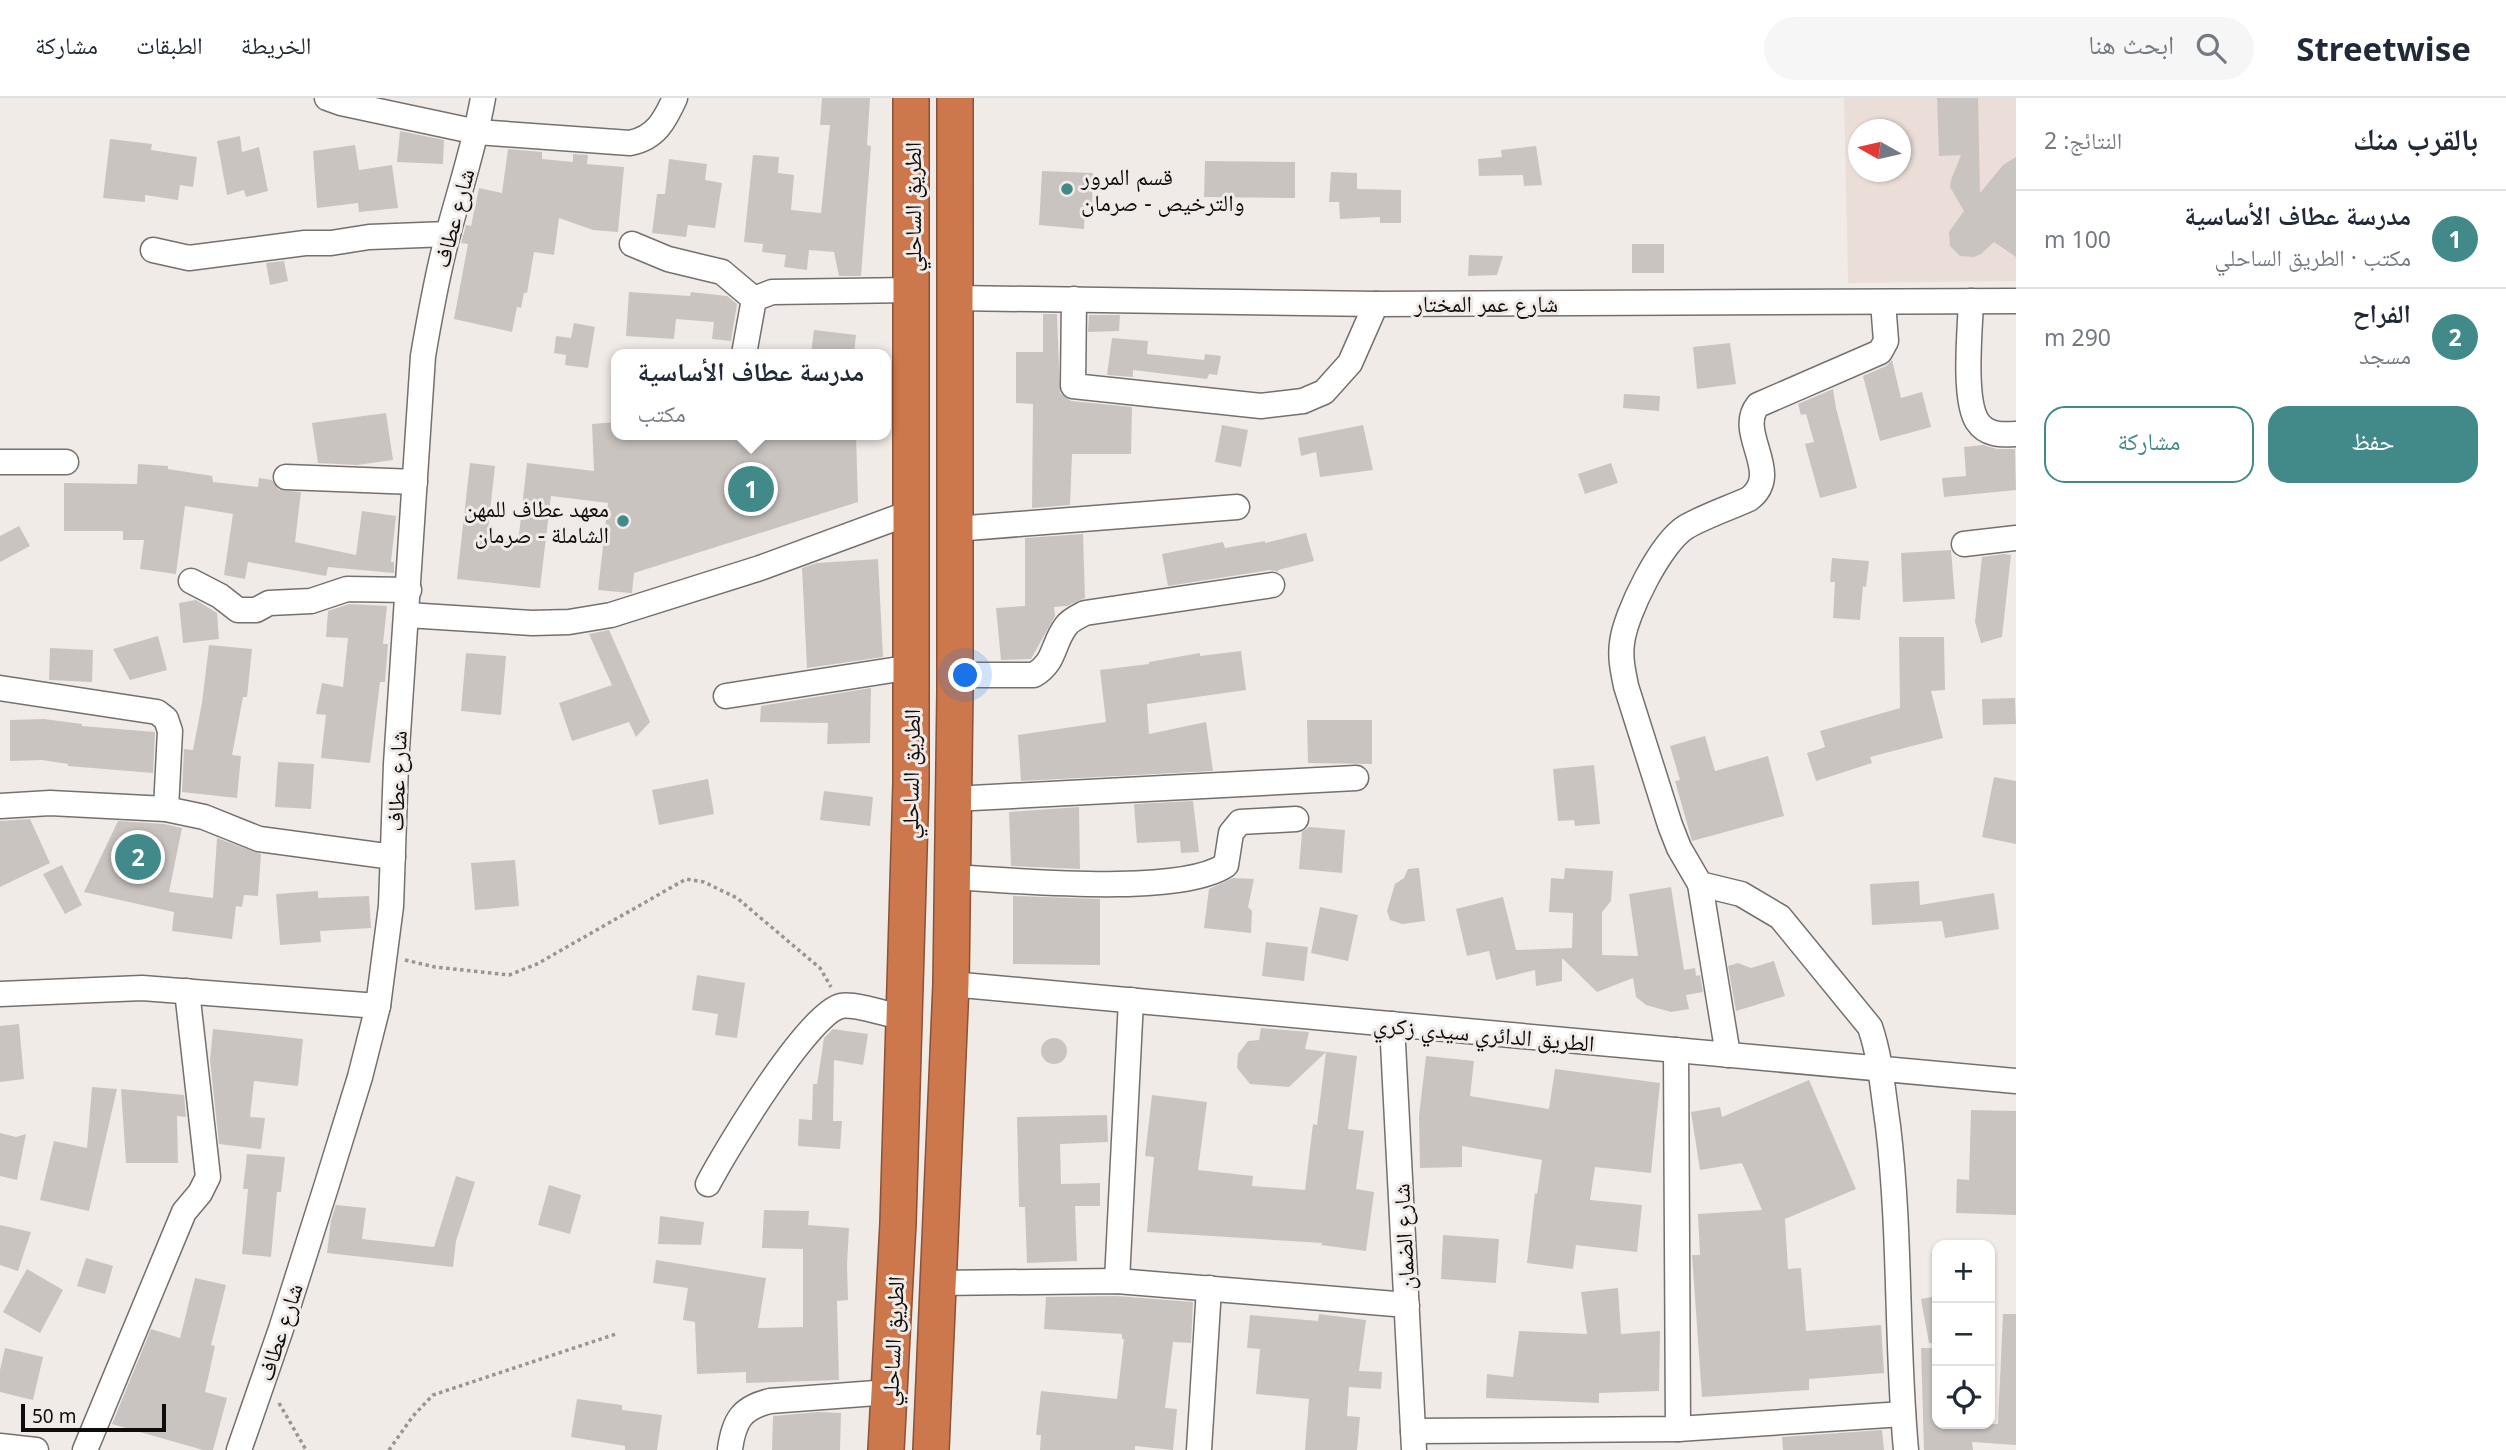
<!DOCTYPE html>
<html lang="ar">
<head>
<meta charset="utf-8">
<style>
  body { margin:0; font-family:"Noto Sans","Noto Naskh Arabic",sans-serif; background:#f6f6f7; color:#1f2937; direction:rtl }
  .controls { position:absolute; right:21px; bottom:21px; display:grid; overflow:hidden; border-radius:14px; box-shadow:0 2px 5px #0004 }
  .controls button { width:63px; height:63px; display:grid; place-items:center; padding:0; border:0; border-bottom:2px solid #e0e1e3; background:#fff; color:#1f2937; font:35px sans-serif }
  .compass { position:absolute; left:1848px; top:21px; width:63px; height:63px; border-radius:50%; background:#fff; box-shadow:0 2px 5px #0004; rotate:278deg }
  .scale { position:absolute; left:21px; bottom:18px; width:145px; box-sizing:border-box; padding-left:7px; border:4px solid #0e0c0c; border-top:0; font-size:19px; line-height:24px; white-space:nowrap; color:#0e0c0c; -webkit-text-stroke:5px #f1ebe8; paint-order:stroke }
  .you { position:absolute; left:966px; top:578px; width:24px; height:24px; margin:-18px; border:5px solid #fff; border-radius:50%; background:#1a73e8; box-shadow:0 0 0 10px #1a73e833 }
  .badge { display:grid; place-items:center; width:46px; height:46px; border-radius:50%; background:#428a8a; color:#fff; font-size:23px; font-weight:700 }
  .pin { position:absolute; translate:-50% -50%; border:4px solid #fff; box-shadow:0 2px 7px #0006 }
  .popup { position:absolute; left:611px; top:251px; width:280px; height:91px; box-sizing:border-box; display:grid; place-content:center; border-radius:14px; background:#fff; filter:drop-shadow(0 2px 5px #0005); font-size:23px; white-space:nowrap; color:#747a83 }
  .popup b { font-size:26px; color:#1f2937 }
  .popup::after { content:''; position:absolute; left:50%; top:100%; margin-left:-14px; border:14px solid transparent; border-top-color:#fff }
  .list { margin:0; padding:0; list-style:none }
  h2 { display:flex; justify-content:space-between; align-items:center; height:91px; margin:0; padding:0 28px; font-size:30px }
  h2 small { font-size:23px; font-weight:400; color:#747a83 }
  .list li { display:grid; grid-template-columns:46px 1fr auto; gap:21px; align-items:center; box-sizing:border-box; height:98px; padding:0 28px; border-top:2px solid #e0e1e3 }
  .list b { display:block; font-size:26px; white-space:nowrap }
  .list p { margin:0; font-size:23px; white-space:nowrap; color:#747a83 }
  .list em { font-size:23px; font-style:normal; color:#747a83 }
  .actions { display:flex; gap:14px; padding:21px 28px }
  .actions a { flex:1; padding:16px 0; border:2px solid #428a8a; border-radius:21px; text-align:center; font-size:24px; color:#428a8a }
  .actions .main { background:#428a8a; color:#fff }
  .icon { flex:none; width:38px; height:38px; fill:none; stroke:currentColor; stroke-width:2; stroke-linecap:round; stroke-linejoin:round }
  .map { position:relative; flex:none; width:2016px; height:1352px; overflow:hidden; direction:ltr }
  header { display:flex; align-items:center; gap:42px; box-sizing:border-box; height:98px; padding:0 35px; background:#fff; border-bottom:2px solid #e0e1e3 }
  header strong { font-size:33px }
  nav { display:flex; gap:38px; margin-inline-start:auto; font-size:24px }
  .search { width:490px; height:63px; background:#f6f6f7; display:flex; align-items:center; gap:18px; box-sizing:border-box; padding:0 24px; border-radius:38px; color:#747a83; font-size:26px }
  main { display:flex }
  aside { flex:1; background:#fff }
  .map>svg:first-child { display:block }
  .built { fill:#ebded8; fill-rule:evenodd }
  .building { fill:#cac4c1 }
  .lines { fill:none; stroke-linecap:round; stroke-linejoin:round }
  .minor-casing { stroke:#75706e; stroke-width:27 }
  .highway-casing { stroke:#8a5236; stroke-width:38 }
  .path { stroke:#999593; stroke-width:3.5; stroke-dasharray:3.5 3.5; stroke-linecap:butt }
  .minor { stroke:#fff; stroke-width:24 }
  .highway { stroke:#cd774c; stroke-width:35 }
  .poi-dot { fill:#428a8a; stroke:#f1ebe8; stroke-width:2.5 }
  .labels { text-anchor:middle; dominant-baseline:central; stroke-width:6; stroke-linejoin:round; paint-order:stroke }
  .poi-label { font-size:23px; fill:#0e0c0c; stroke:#f1ebe8; text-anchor:start }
  .street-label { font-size:23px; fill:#0e0c0c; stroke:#f1ebe8 }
</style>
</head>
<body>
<header>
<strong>Streetwise</strong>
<div class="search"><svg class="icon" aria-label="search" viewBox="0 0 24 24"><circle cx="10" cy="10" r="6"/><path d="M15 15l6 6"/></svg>ابحث هنا</div>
<nav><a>الخريطة</a><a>الطبقات</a><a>مشاركة</a></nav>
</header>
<main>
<aside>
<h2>بالقرب منك<small>النتائج: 2</small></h2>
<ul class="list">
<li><span class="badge">1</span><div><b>مدرسة عطاف الأساسية</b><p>مكتب · الطريق الساحلي</p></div><em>100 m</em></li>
<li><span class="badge">2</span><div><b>الفراح</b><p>مسجد</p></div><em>290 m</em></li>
</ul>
<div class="actions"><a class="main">حفظ</a><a>مشاركة</a></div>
</aside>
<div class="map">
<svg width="2016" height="1352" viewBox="0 0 2016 1352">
  <rect width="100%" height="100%" fill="#f1ebe8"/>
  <!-- built -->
  <path class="built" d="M1844,0H2016V183L1848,185ZM1858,32H1900V74H1858Z"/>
  <!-- building -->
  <g class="building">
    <path d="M822,0H870L867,47L871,48L861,178H839L834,154L809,152L807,172L784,169L786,157L762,154L763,146L744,144L753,57L779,59L778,75L794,77L791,112L821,115L830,27H820Z"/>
    <path d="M1937,0H1978L1980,95L2003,67L2016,59V159L1994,144L1981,156L1974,159L1960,158L1950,148L1949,134L1964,113L1950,89L1951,82L1961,57L1939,58Z"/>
    <path d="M400,33L444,42L443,66L397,64Z"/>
    <path d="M240,38L242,54L259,49L268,93L246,99L244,92L227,97L217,43Z"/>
    <path d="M110,41L152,46L151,52L197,59L193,89L180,87L178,102L145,97V104L103,100Z"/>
    <path d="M355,47L359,72L392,67L398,110L359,114L358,105L317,110L313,53Z"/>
    <path d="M1536,48L1542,87L1524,88L1523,77L1479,78L1478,61L1502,59L1501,52Z"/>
    <path d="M508,51L542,54V61L573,64V56L588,57L587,66L624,69L618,134L593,132L559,120L554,157L534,154L527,195H524L521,210L517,209L512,234L454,221L468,146L461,145L466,127L471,128L479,90L502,95Z"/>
    <path d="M669,61L707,66L705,82L722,85L715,130L688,127L686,139L652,135L657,96H665Z"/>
    <path d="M1205,63L1295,64V100L1204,99Z"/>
    <path d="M1042,73L1093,75L1092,108L1085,107L1084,131L1039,127Z"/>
    <path d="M1331,74L1357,75V91L1401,92V125H1380V119L1340,121L1339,104H1329Z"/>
    <rect x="1632" y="146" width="32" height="29"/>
    <path d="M1469,157L1503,158L1497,177L1468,178Z"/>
    <path d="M284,163L288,183L270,187L266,165Z"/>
    <path d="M629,194L690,198L691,194L727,198L737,206L731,243L712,241L714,224L676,221L674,241L626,238Z"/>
    <path d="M1043,216H1057L1060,295L1071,303L1132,309L1131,356H1072L1070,407L1032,410L1033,306L1016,305V254H1043Z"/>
    <path d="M1089,217H1120L1119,233L1088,234Z"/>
    <path d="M574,225L595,229L588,270L565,267L566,257L554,255L556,238L571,240Z"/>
    <path d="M814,232L856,237L854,256H811Z"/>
    <path d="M1112,240L1148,243L1147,256L1204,262L1205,256L1221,258L1217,277L1209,276L1207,281L1133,272V279L1107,277Z"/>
    <path d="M1730,245L1736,286L1697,291L1693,249Z"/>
    <path d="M1892,262L1901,300L1922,294L1931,329L1880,343L1863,278L1886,268Z"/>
    <path d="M1833,291L1836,310L1857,390L1820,400L1805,346L1814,344L1806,316L1801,317L1798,306Z"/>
    <path d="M1624,296L1660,298L1659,313L1623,310Z"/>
    <path d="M386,315L393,362L357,367L318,365L312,325Z"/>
    <path d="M616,324V337H856L858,404L634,475L632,495H630L598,492L608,405L551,398L540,490L457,481L470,365L495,368L487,441L518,445L527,365L594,373L592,326Z"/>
    <path d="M1222,327L1248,332L1241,369L1215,364Z"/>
    <path d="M1363,327L1373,372L1320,379L1316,354L1301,358L1298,340Z"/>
    <path d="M1983,347L1997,351H2015L2016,392L1944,399L1942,380L1966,378L1964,349Z"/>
    <path d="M1611,365L1618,385L1585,396L1578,376Z"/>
    <path d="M138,366L168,368V371L212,378L213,384L258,389L259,380L272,382L279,392L301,394L295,444L356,457L362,413L396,418L391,464H394V475L328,469L326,478L248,464L245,481L224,477L233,416L185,408L176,476L140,471L144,442H123V433H64V385L137,386Z"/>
    <path d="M19,428L30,448L0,464V438Z"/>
    <path d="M1306,435L1314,463L1278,472L1279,474L1270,472L1168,488L1162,456L1223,444L1225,450L1265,443V445Z"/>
    <path d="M1083,436L1085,500L1067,508L1054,509L1055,518L1031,561L1001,562L996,510L1025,508V440Z"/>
    <path d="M1951,452L1955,501L1903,504L1901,455Z"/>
    <path d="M2004,456L2011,457L2002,539L1981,545L1975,524L1982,459Z"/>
    <path d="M1832,460L1869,463L1866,489L1863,488L1860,522L1833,520L1835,484H1830Z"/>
    <path d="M878,461L883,559L807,570L802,470L817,465Z"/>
    <path d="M196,502L217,515L219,541L183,545L179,505Z"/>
    <path d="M349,506L387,508L383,546H388L385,584H380L370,665L321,660L326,617L316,616L322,585L343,589L348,540L326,539L328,513Z"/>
    <path d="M609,532L650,624L636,639L629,624L572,643L559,605L612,587L589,536Z"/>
    <path d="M158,538L167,572L130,582L113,551Z"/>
    <path d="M1899,539H1944L1945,592L1931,593L1943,640L1870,659L1872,665L1816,683L1807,655L1825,649L1820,633L1900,610Z"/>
    <path d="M209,547L252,551L247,599H243L232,657L241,658L237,700L182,694L184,651L193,652L202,605Z"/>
    <path d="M50,550L93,552L92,584L49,582Z"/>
    <path d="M1241,553L1246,592L1147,606L1149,636L1206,624L1213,673L1021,683L1018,637L1106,624L1100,572L1149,566V564L1200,555V558Z"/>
    <path d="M466,555L506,558L501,617L461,613Z"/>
    <path d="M871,590L870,645L827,646L828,625L760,624L761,608Z"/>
    <path d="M2015,600L2016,626L1983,627L1982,601Z"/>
    <path d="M44,621L82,626V628L155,634L153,675L68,668V666L42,662L10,663V622Z"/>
    <path d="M1307,622H1372V666L1308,665Z"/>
    <path d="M1705,638L1715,673L1768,658L1784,718L1692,743L1675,683L1680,682L1670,648Z"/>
    <path d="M278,664L314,666L311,711L275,709Z"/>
    <path d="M1594,667L1600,726L1575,728L1574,722L1558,723L1553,671Z"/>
    <path d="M1994,679L2016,683V746L1982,739Z"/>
    <path d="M708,681L714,716L659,727L652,692Z"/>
    <path d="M824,693L873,699L870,728L820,722Z"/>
    <path d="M1193,703L1199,754L1181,755L1180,743L1137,745L1134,706Z"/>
    <path d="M1079,709L1080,771L1011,768L1009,714Z"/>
    <path d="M30,721L50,765L0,789V723Z"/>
    <path d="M118,723L164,726L182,730L169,794L213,800L217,740L261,756L258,798L244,797L242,809L236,808L232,841L172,833L174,814L84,794Z"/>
    <path d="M1309,729L1345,732L1342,775L1299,771L1302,734Z"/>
    <path d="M515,762L519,808L475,812L471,765Z"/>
    <path d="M62,767L82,807L65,816L43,776Z"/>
    <path d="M1419,770L1425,823L1402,826L1390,822L1387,813L1395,786L1404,780L1408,771Z"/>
    <path d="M1565,770L1613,773L1611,803L1602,814V857L1638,858L1629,796L1671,789L1684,872L1695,870L1696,878L1700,877L1703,894L1686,897L1689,911L1671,914L1646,907L1636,899L1633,880L1597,894L1562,860V883L1536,888L1535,872L1496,882L1489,853L1467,858L1456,811L1503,799L1516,852L1572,850L1573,815L1549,814L1551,780L1564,781Z"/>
    <path d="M1233,780L1254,781L1248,809L1252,813L1251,835L1204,830L1209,791Z"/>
    <path d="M1919,783L1920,807L1994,795L1999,831L1945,840L1942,823L1872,827L1870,786Z"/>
    <path d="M318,793V800L369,798L371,830L320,833L321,844L280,847L276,796Z"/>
    <path d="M1013,798L1100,801V867L1013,866Z"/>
    <path d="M1320,809L1358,817L1348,863L1311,855Z"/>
    <path d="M1266,844L1308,849L1304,883L1262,878Z"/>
    <path d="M1774,863L1785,898L1736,913L1728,868L1738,865L1751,870Z"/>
    <path d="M697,877L745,885L737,940L715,937L718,916L692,912Z"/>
    <path d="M19,926L24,981L0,984V928Z"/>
    <path d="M1261,930L1309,934L1305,951L1357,958L1348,1031L1364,1033L1356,1091L1374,1094L1366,1153L1321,1147L1322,1145L1147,1134L1154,1059L1145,1058L1152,997L1207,1004L1198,1072L1253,1078L1252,1088L1305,1092L1313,1026L1317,1027L1326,954L1289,989L1250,986L1237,970L1238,956L1248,943L1259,942Z"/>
    <path d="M213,931L303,941L298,988L254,983L250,1019L265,1020L261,1051L219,1046L210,962Z"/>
    <path d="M833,931L868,936L863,967L834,962L833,1023H842L840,1051L798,1048L799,1021L812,1022L813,986H817L824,940Z"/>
    <circle cx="1054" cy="953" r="13"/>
    <path d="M1426,958L1474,963L1470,998L1549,1011L1555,971L1660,985L1651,1075L1595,1069L1590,1102L1642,1107L1637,1154L1576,1147L1573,1171L1527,1165L1535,1095L1537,1096L1542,1062L1462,1048V1069L1420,1070L1419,1018Z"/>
    <path d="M1809,982L1856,1091L1785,1121L1788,1171L1801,1170L1806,1233L1881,1227L1884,1275L1809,1281V1292L1702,1299L1692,1157H1700L1698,1116L1762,1112L1742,1065L1700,1072L1691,1014L1720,1009L1722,1019Z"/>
    <path d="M92,989L117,991L89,1113L40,1102L54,1043L87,1050Z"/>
    <path d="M121,991L184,997L186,1019L177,1018L178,1065H126Z"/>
    <path d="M1971,1012L2016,1013V1117L1956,1115L1957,1081L1969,1082Z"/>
    <path d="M1107,1017L1108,1044L1060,1046L1061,1086L1100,1085V1108H1075L1077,1163L1027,1165L1025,1109H1019L1017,1019Z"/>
    <path d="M0,1035L16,1039L26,1036L17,1082L0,1078Z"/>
    <path d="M247,1056L285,1059L281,1094H277L271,1159L242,1156L248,1091H243Z"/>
    <path d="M456,1078L475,1084L456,1143L453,1169L327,1155L331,1122L336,1107L366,1110L362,1141L434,1149Z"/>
    <path d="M549,1087L581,1097L570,1136L538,1127Z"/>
    <path d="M764,1112L809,1113L808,1127L849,1130L847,1167L848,1202L837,1203L839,1282L746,1285V1274L697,1276L695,1224L683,1222L688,1190L653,1185L656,1162L766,1180L758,1230L803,1229V1151L762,1150Z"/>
    <path d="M660,1118L704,1124L701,1147L658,1146Z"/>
    <path d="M0,1127L31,1134L18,1173L0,1167Z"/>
    <path d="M1443,1137L1499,1141L1496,1185L1441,1181Z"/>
    <path d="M86,1160L113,1168L105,1196L77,1188Z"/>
    <path d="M27,1171L63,1192L40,1235L3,1214Z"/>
    <path d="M195,1180L226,1187L211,1247L215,1248L205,1294L227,1300L213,1352H203L112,1326L151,1231L180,1240Z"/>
    <path d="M1618,1190L1621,1236L1660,1233L1659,1293L1599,1295V1305L1486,1300L1487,1276L1513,1279L1519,1233L1587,1236L1581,1194Z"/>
    <path d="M1116,1198L1193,1204L1191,1245L1173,1244L1165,1310L1177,1311L1173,1352L1135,1348V1352H1040L1041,1337H1036L1041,1293L1117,1301L1124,1241H1122V1236L1044,1231L1046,1199Z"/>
    <path d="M1937,1198V1245H1929L1921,1201Z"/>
    <path d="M1319,1216L1366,1222L1359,1273L1382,1274L1381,1291L1349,1289L1347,1318L1360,1319L1357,1352H1305L1309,1301L1256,1296L1260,1251L1247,1250L1250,1217L1318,1223Z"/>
    <path d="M2003,1216H2016V1347L1972,1344L1973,1352H1924L1921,1250H1937V1326H1998Z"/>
    <path d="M5,1250L43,1259L33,1302L0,1294V1272Z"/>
    <path d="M577,1301L622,1307V1312L662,1317L657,1352H625V1348L571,1339Z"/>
    <path d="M819,1314L841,1315L840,1352H772L773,1318Z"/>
    <path d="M1882,1332L1884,1352H1783L1782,1339Z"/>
  </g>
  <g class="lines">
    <defs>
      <g id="minor">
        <path d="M327,0L341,5L477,34L630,45C656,40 665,22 675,0"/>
        <path d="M632,146L668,161L722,174L754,201"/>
        <path d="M153,152L189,160L305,145H331L369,139L448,136"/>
        <path d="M955,200L1376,206L2016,203"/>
        <path d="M1074,201L1073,288L1261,308L1303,303L1324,294L1350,265L1376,206"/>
        <path d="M1971,203C1970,232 1963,300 1977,323C1986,337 2001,337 2016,336"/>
        <path d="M1883,204L1886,243L1880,254L1758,307C1735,335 1784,375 1749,401C1729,410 1705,418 1686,429C1661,444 1625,516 1622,545C1620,560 1623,573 1626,588L1670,727L1679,750L1700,786L1741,796L1780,819L1870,929C1881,961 1883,995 1888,1028C1901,1136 1896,1244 1906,1352"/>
        <path d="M744,256L754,201L772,194L912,192"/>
        <path d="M0,364H66"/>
        <path d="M286,379L415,384"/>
        <path d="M955,431L1237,409"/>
        <path d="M1964,446L2016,440"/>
        <path d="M191,483L220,498L238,512H256L269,505L311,503L347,491L409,492"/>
        <path d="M407,517L532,525L569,524L611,517L760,470L912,414"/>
        <path d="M955,577H1034C1056,564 1052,546 1066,528C1070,522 1079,518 1085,515L1272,487"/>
        <path d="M0,590L157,614L166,621L170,633L166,711"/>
        <path d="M726,598L912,569"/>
        <path d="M953,701L1356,680"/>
        <path d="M0,708L50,705L166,711L204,719L259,741L393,759"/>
        <path d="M951,779C1012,782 1179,799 1226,767L1231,735L1240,724L1296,721"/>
        <path d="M1700,786L1728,957"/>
        <path d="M951,886L2016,983"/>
        <path d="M0,896L142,890L378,908"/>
        <path d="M1392,926L1414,1352"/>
        <path d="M1676,952L1678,1331"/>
        <path d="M708,1086C726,1052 808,915 841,908C855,905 889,917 904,920"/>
        <path d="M1117,1183L1131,902"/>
        <path d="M938,1185L1117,1183L1407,1207"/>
        <path d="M1413,1333L1678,1331L1903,1316"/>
        <path d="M0,1348L36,1352"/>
        <path d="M730,1351C734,1323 741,1310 770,1303L889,1294"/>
        <path d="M85,1352L184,1114L200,1095L208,1079L187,893"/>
        <path d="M239,1352L281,1231L327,1086L360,979L378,908L391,808L396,666L423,258C430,217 437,177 448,136C460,91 475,46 483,0"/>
        <path d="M1199,1352L1209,1190"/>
      </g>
      <g id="highway">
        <path d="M886,1352L898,1125L911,685V0"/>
        <path d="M931,1352L951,886L955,593V0"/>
      </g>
    </defs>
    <!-- minor casing -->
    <use href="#minor" class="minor-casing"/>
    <!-- highway casing -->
    <use href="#highway" class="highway-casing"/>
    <!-- path -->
    <g class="path">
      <path d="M405,862L435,869L509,877L537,866L686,781L704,784L737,800L820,870L831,889"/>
      <path d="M279,1305L306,1352"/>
      <path d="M389,1352L413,1318L433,1297L616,1236"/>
    </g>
    <!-- minor -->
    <use href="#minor" class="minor"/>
    <!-- highway -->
    <use href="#highway" class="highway"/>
  </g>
  <!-- markers -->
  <g class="poi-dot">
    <circle cx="1067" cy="91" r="7"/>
    <circle cx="623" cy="423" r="7"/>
  </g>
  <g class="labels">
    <!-- poi labels -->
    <g class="poi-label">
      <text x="1081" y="78">قسم المرور<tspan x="1081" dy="26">والترخيص - صرمان</tspan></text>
      <text x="609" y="410" text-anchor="end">معهد عطاف للمهن<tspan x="609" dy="26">الشاملة - صرمان</tspan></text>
    </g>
    <!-- street labels -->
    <g class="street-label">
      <text transform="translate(912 109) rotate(-90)">الطريق الساحلي</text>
      <text transform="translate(453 120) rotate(-75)">شارع عطاف</text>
      <text x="1486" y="205">شارع عمر المختار</text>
      <text transform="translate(910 676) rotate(-89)">الطريق الساحلي</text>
      <text transform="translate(396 683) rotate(-88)">شارع عطاف</text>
      <text transform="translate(1484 935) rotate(5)">الطريق الدائري سيدي زكري</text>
      <text transform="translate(1403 1139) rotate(-93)">شارع الضمان</text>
      <text transform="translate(279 1234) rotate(-72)">شارع عطاف</text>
      <text transform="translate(892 1243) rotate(-87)">الطريق الساحلي</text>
    </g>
  </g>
</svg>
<div class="controls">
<button>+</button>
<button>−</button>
<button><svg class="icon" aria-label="locate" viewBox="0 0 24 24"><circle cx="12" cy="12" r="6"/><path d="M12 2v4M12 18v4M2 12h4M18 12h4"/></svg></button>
</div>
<svg class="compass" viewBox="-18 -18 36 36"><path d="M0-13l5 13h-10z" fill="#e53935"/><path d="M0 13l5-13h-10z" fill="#747a83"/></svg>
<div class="scale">50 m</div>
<div class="you"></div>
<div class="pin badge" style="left:751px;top:391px">1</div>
<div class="popup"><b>مدرسة عطاف الأساسية</b>مكتب</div>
<div class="pin badge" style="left:138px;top:759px">2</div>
</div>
</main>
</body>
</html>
